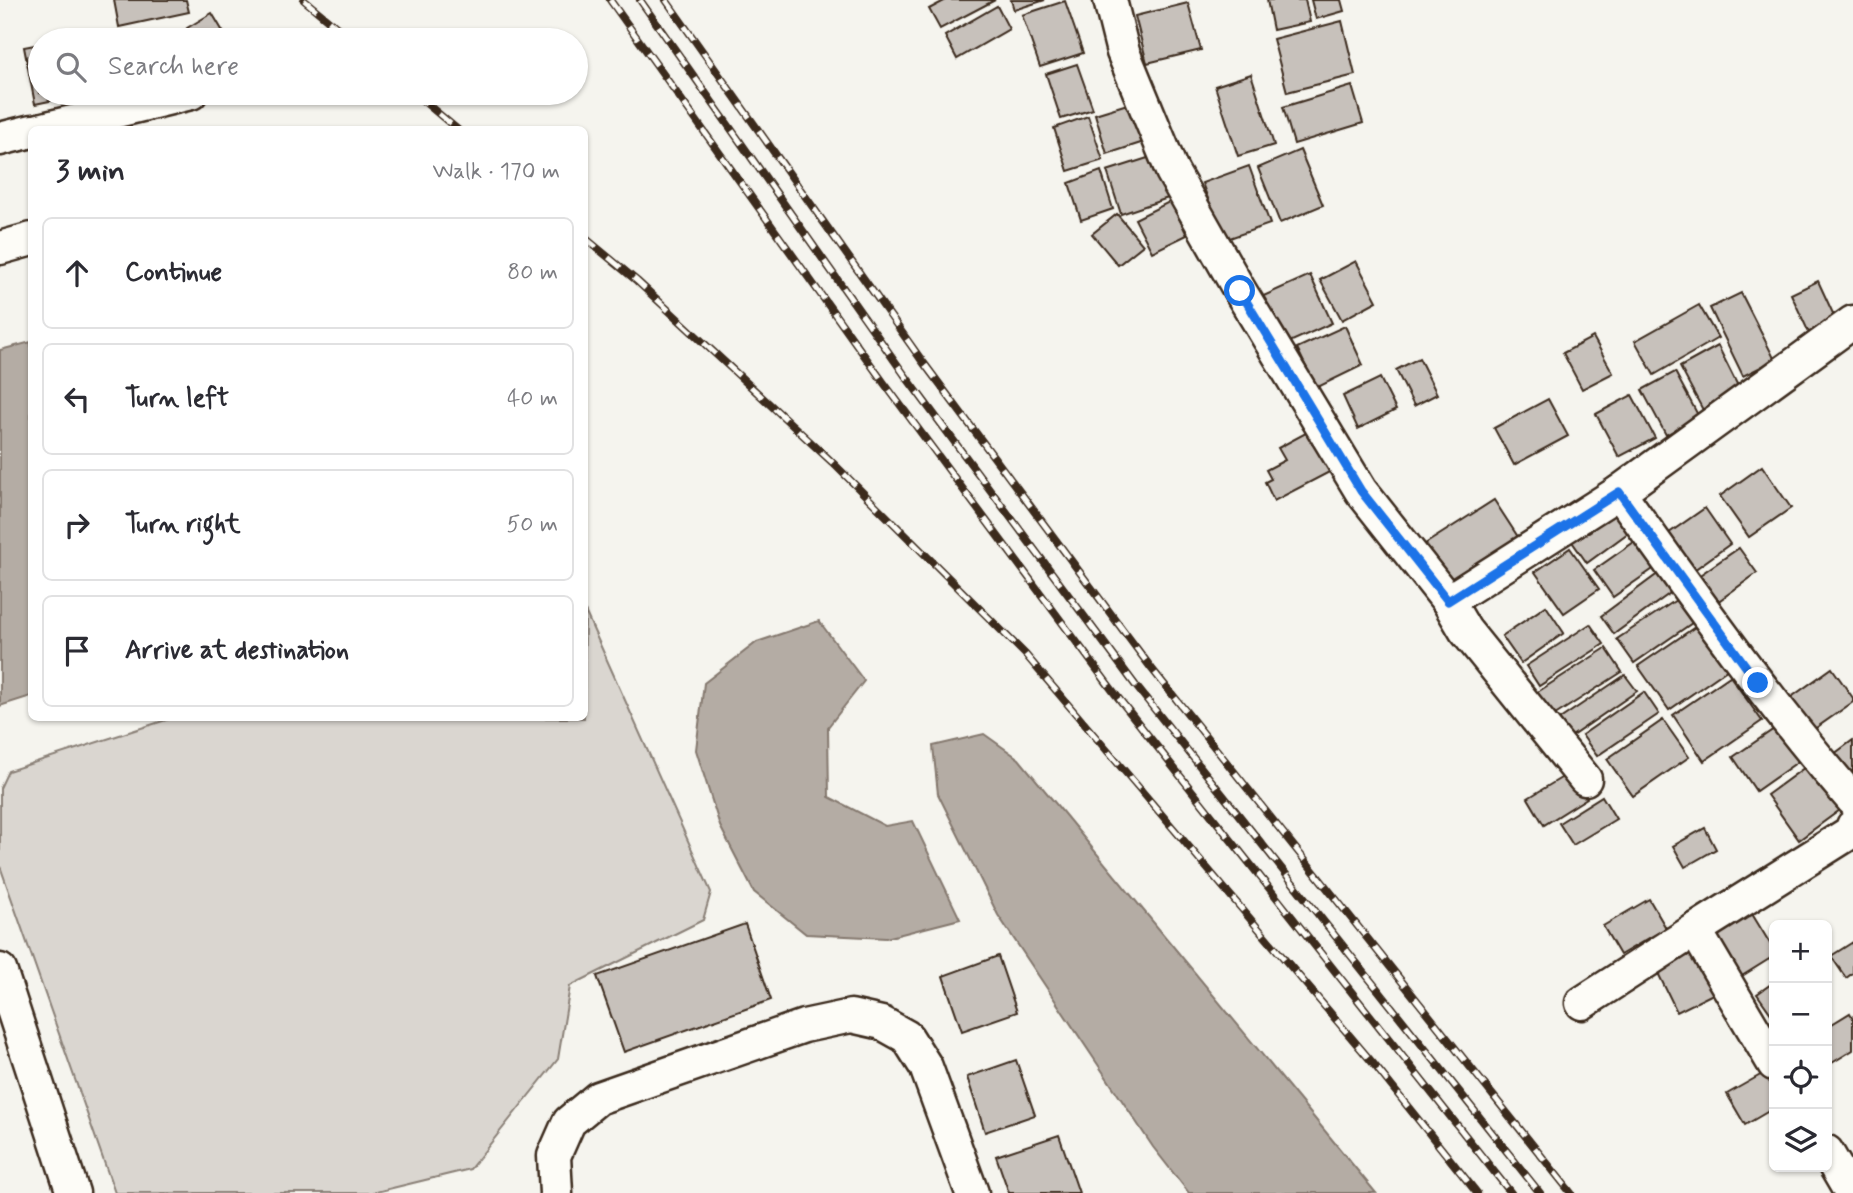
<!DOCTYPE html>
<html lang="en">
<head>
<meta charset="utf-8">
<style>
  body { margin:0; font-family:Mynerve,sans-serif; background:#f2f2f3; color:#2b2b33 }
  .controls { position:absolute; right:21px; bottom:21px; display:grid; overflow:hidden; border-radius:10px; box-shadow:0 2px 5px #0004 }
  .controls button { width:63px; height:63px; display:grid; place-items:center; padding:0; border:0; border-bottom:2px solid #e1e1e2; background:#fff; color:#2b2b33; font:35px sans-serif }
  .stop { position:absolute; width:21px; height:21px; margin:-16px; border:5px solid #1a73e8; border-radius:50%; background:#fff }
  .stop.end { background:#1a73e8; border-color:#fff; box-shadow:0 2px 7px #0008 }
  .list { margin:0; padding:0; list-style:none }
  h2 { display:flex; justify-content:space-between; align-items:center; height:91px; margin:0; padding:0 28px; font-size:30px }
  h2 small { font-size:23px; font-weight:400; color:#7c7c81 }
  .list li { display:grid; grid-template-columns:46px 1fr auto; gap:21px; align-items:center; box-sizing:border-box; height:112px; margin:0 14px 14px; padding:0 14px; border:2px solid #e1e1e2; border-radius:10px }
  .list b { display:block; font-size:26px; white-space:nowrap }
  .list em { font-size:23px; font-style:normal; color:#7c7c81 }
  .icon { flex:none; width:38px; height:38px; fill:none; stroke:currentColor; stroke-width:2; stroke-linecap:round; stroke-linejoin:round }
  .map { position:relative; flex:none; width:1853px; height:1193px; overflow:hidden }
  .search { position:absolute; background:#fff; box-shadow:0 2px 5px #0004; left:28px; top:28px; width:560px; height:77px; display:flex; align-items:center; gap:18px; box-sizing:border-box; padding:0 24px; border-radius:38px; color:#7c7c81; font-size:26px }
  .panel { position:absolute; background:#fff; box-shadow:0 2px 5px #0004; left:28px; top:126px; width:560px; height:595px; border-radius:10px }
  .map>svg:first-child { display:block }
  .green { fill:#dad6d0; stroke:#8a8077; stroke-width:2 }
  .water { fill:#b4aca4; stroke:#84786e; stroke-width:2 }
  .building { fill:#c7c1bb; stroke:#3b2a1e; stroke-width:2 }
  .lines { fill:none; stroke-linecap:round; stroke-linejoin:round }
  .minor-casing { stroke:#3b2a1e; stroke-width:37 }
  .minor { stroke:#fdfcf7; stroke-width:32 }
  .rail-casing { stroke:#3b2a1e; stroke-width:8 }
  .rail { stroke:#fdfcf7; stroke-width:5; stroke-dasharray:16; stroke-linecap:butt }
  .route { stroke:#1a73e8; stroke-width:9 }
</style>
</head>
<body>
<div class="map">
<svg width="1853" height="1193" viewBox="0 0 1853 1193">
  <rect width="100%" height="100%" fill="#f5f4ee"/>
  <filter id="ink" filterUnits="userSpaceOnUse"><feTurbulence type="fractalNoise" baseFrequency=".0143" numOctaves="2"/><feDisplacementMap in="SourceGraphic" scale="14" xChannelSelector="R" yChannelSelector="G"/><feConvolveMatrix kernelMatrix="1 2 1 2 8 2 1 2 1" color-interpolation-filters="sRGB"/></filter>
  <g filter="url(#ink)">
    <!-- green -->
    <path class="green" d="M585,611L711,892L703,920L570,986L558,1059L470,1169L372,1193H115L0,866V788L8,771L172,718H584Z"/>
    <!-- water -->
    <g class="water">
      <path d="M31,342V696L0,706V350Z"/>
      <path d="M819,621L864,681L828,727L829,797L885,826L913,821L960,919L886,938L806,934L754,892L720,826L696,750L704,683L757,642Z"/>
      <path d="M984,734L1019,759L1376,1193H1189L1153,1147L998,915L938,794L933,746Z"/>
    </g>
    <!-- building -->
    <g class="building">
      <path d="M114,0H186L189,12L119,27Z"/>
      <path d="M946,0H995L940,29L929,9Z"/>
      <path d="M1011,0H1045L1014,10Z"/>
      <path d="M1267,0H1305L1310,22L1273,30Z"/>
      <path d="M1311,0H1341L1344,11L1316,19Z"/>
      <path d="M1065,1L1083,53L1040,67L1022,15Z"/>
      <path d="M1188,3L1201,50L1147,63L1135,16Z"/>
      <path d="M997,6L1009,29L957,59L945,36Z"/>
      <path d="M212,13L228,40H194L187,28Z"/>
      <path d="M1342,21L1355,75L1287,92L1273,39Z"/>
      <path d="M40,44V93H63L64,98L35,104L24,47Z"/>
      <path d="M1077,64L1093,109L1061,119L1046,74Z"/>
      <path d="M1251,74L1274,145L1238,156L1215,86Z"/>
      <path d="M1352,86L1363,123L1294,144L1283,107Z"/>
      <path d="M1134,102L1147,141L1107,154L1095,114Z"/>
      <path d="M1088,116L1103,160L1068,171L1054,128Z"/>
      <path d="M1300,150L1323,205L1280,223L1258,168Z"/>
      <path d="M1154,156L1168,198L1121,214L1107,171Z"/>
      <path d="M1249,166L1270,224L1224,240L1202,183Z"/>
      <path d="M1101,171L1113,209L1081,220L1069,183Z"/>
      <path d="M1171,201L1187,235L1152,252L1135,219Z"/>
      <path d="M1117,214L1143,245L1118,265L1092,234Z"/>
      <path d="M1356,261L1377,301L1342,320L1320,280Z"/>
      <path d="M1310,275L1332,323L1281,346L1259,298Z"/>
      <path d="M1818,281L1836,320L1809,333L1791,294Z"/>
      <path d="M1741,293L1775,360L1743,376L1710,308Z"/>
      <path d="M1699,305L1718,338L1654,375L1635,341Z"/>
      <path d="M1345,326L1363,365L1316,388L1297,348Z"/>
      <path d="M1593,337L1613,373L1582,389L1563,353Z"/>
      <path d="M1718,346L1741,392L1704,412L1680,367Z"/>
      <path d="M1419,358L1437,394L1414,406L1396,370Z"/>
      <path d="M1675,372L1699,417L1666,435L1642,390Z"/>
      <path d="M1380,378L1396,410L1358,429L1343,396Z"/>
      <path d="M1632,395L1655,438L1619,457L1596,414Z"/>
      <path d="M1548,399L1568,436L1514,465L1494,428Z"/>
      <path d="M1315,428L1337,468L1274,501L1265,482L1271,479L1266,470L1285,460L1278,448Z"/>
      <path d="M1762,466L1791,508L1749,537L1720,496Z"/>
      <path d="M1494,500L1520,540L1450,585L1425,544Z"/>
      <path d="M1613,504L1632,530L1587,563L1568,536Z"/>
      <path d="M1705,508L1730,544L1687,575L1662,538Z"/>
      <path d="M1637,540L1656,567L1613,597L1594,570Z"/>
      <path d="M1570,548L1599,589L1564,613L1535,572Z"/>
      <path d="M1739,548L1757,573L1713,605L1694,579Z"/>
      <path d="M1659,573L1673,591L1614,634L1601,616Z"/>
      <path d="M1676,600L1692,623L1634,663L1617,639Z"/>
      <path d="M1546,606L1564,633L1521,663L1502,636Z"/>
      <path d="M1701,623L1731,667L1669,710L1638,666Z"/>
      <path d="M1590,624L1604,644L1539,686L1526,666Z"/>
      <path d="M1606,648L1622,672L1552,717L1536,693Z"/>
      <path d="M1832,668L1853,698V702L1813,730L1790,698Z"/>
      <path d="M1625,675L1637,691L1569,738L1557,721Z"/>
      <path d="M1730,676L1762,721L1704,761L1673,715Z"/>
      <path d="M1644,692L1659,714L1597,756L1582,735Z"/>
      <path d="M1663,720L1689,757L1633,796L1607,759Z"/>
      <path d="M1780,725L1803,758L1756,791L1733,757Z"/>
      <path d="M1853,740V790L1830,757Z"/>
      <path d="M1808,765L1840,810L1799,840L1767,795Z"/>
      <path d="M1571,772L1587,798L1544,825L1528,798Z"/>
      <path d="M1602,796L1616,819L1573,845L1559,823Z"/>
      <path d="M1705,828L1716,849L1685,867L1673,846Z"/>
      <path d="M1649,899L1666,928L1620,955L1603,926Z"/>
      <path d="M1749,909L1774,950V956L1737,979L1709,934Z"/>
      <path d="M745,924L771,1000L624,1052L597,976Z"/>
      <path d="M1853,942V973L1846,978L1831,956Z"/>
      <path d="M1694,952L1715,993L1677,1012L1657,971Z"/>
      <path d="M998,956L1017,1012L962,1031L943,976Z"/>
      <path d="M1774,982V1018L1757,994Z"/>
      <path d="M1850,1013L1853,1018V1050L1827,1066V1027Z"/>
      <path d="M1016,1060L1035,1115L985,1132L967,1077Z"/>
      <path d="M1764,1073L1774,1090V1108L1745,1125L1727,1094Z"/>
      <path d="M1059,1135L1079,1193H1009L996,1156Z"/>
    </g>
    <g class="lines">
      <defs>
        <g id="minor">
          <path d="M1110,0L1123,52L1172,171L1240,291L1361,491L1448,601L1619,492L1853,322"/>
          <path d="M39,130L191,93"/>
          <path d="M0,139L32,131"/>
          <path d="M0,248L32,239"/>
          <path d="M1619,492C1694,597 1768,702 1853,800"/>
          <path d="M1448,601L1465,630L1585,779"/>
          <path d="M0,970L73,1193"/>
          <path d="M1582,1003L1695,930"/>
          <path d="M1774,1064L1695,930L1851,832L1853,826"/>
          <path d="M1827,1152L1851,1193"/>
          <path d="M556,1193L554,1156L569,1122L598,1098L804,1026L851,1016L882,1023L907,1037L926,1067L972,1193"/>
        </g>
      </defs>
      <!-- minor casing -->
      <use href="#minor" class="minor-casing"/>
      <!-- minor -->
      <use href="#minor" class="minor"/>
      <defs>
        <g id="rail">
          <path d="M304,0L352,40"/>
          <path d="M610,0L884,383L1116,695L1511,1193"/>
          <path d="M640,0L904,374L1136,686L1540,1193"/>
          <path d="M666,0L920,358L1152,669L1571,1193"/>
          <path d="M414,93L458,130"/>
          <path d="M584,237L637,281L832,462L1025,654L1372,1062L1477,1193"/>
        </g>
      </defs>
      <!-- rail casing -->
      <use href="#rail" class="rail-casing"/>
      <!-- rail -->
      <use href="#rail" class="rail"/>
    </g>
  </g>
  <g class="lines" filter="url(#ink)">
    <!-- route -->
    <path class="route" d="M1240,291L1361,491L1448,601L1619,492L1758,683"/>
  </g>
</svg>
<div class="controls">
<button>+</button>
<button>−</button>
<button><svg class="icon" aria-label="locate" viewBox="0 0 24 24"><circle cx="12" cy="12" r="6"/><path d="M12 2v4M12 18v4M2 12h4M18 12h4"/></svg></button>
<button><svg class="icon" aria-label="layers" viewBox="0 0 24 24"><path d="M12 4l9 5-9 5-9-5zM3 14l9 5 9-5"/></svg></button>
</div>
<div class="stop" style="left:1240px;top:291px"></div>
<div class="stop end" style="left:1758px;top:683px"></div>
<div class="search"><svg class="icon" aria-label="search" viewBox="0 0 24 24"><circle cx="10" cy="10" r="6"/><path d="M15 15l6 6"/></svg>Search here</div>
<section class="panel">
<h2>3 min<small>Walk · 170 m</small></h2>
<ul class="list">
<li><svg class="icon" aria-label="ahead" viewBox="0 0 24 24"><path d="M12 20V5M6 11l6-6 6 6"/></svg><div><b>Continue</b></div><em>80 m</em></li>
<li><svg class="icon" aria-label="left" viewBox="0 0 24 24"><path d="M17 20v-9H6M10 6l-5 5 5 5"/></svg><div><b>Turn left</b></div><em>40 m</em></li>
<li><svg class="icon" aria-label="right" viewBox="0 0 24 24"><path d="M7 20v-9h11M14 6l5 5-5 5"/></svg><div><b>Turn right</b></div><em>50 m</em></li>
<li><svg class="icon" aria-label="arrive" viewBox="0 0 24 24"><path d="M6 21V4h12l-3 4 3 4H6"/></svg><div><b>Arrive at destination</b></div></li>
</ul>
</section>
</div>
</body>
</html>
